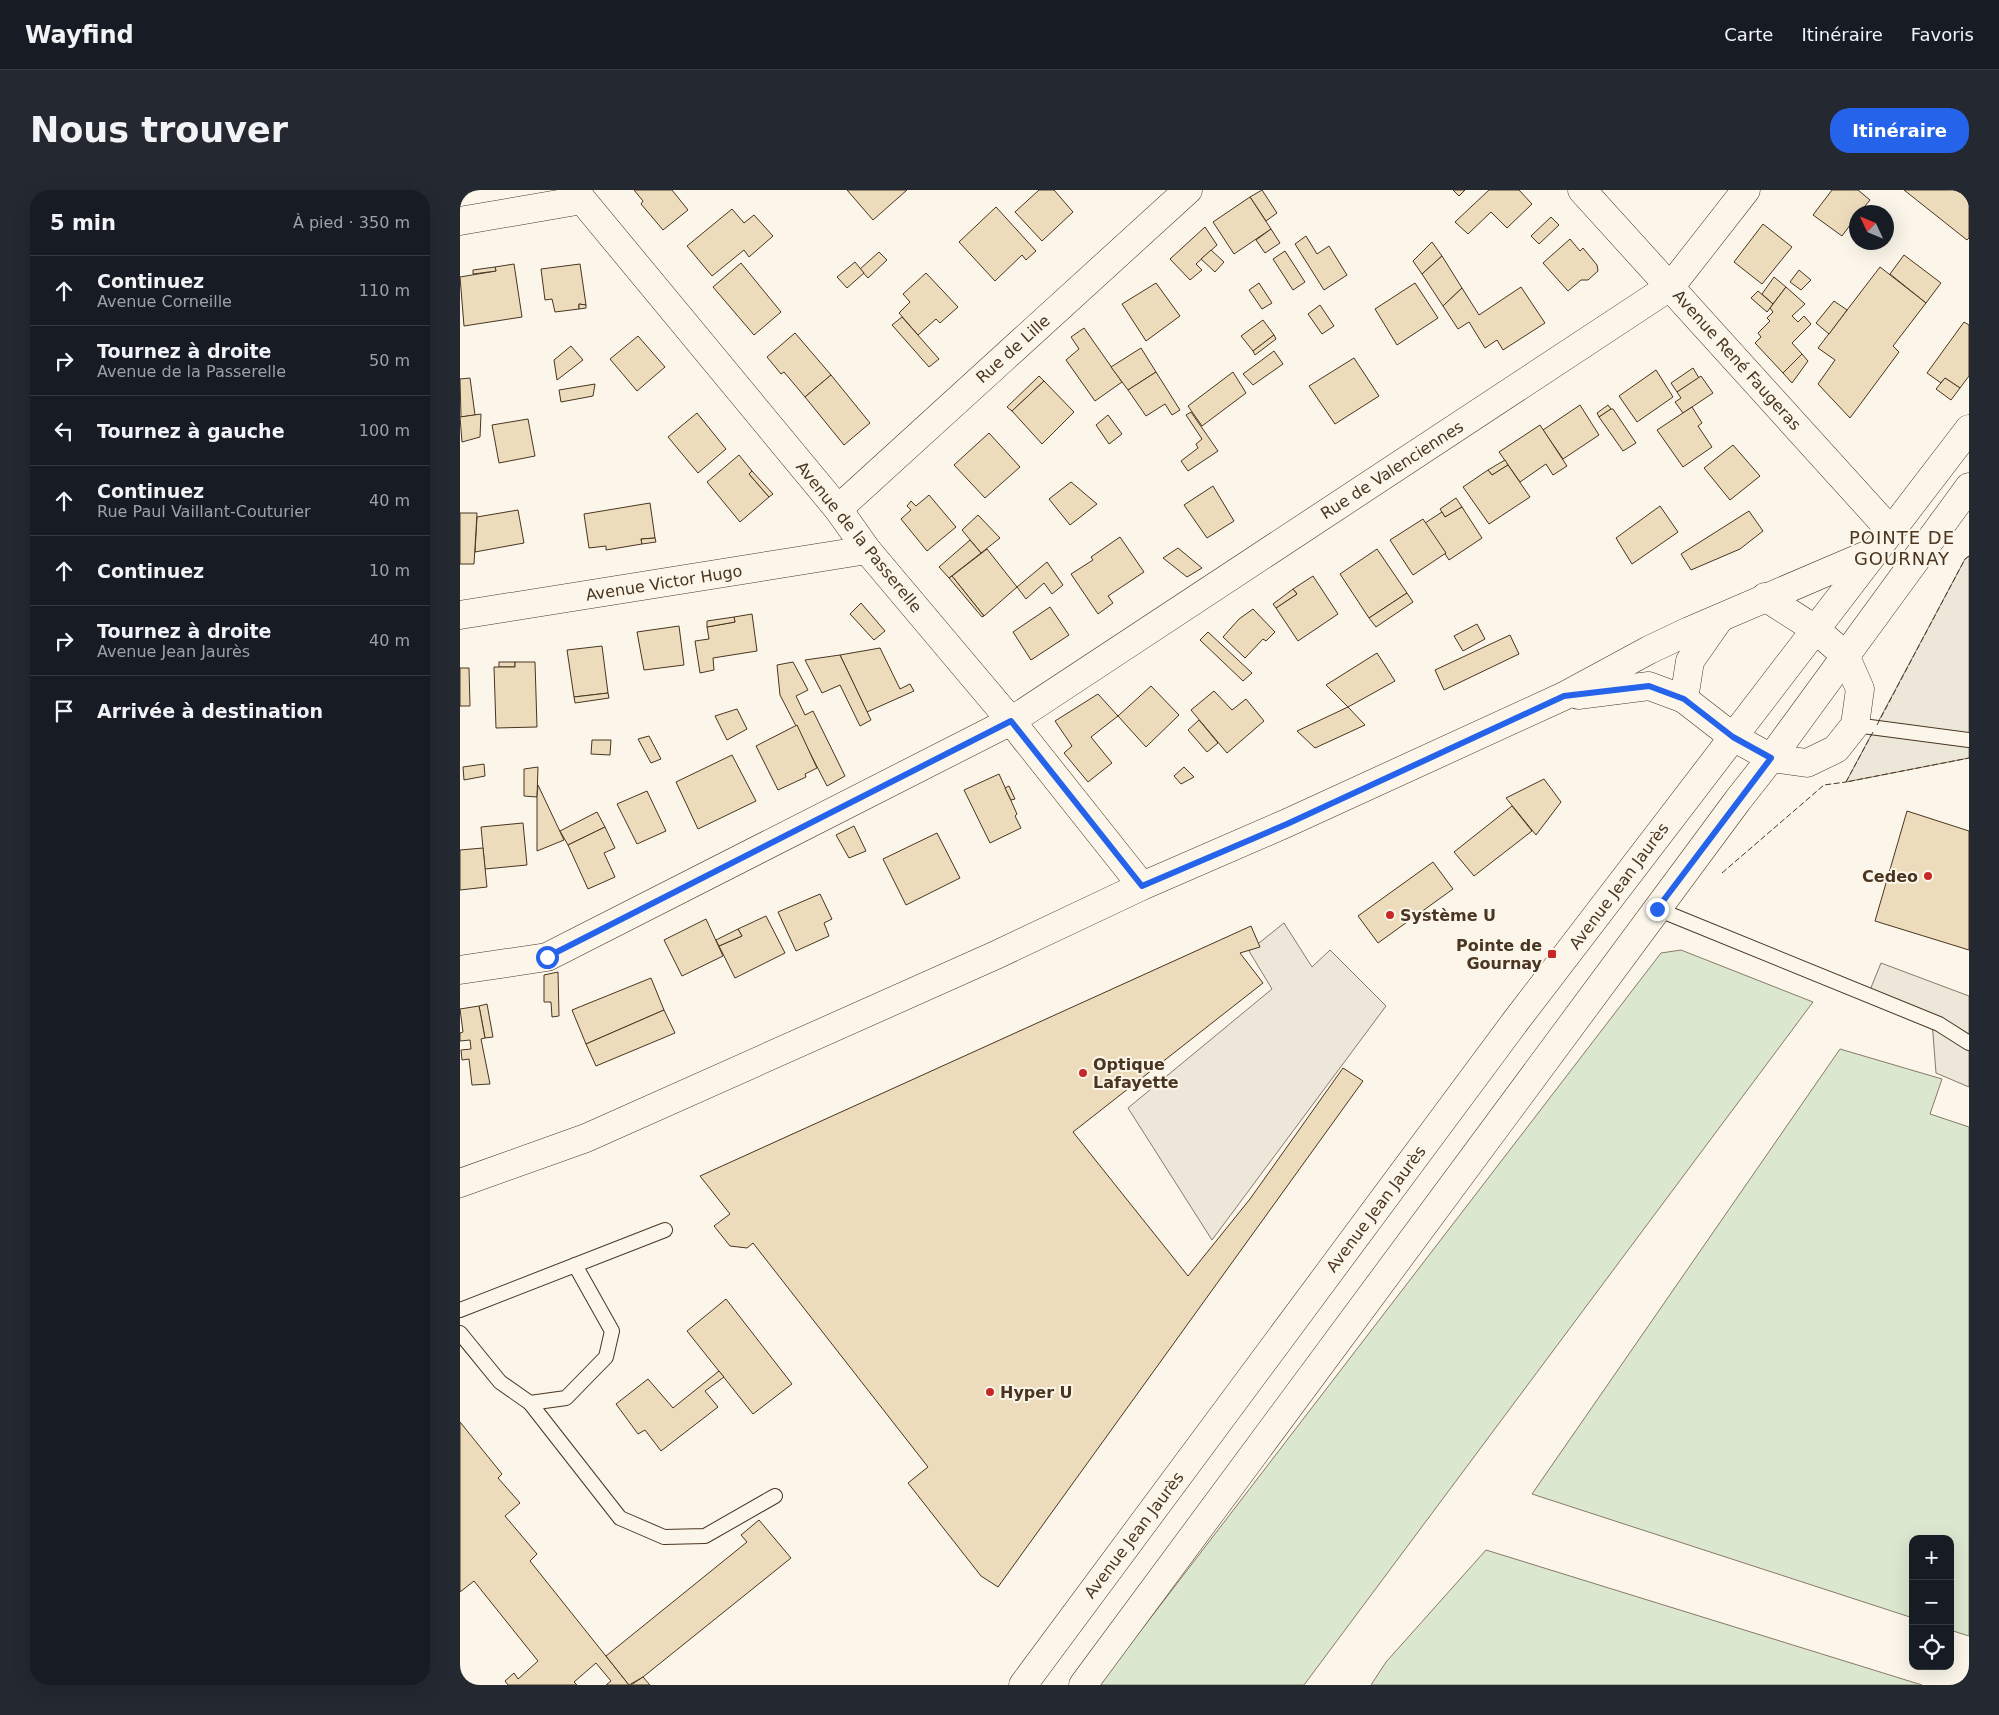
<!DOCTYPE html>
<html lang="fr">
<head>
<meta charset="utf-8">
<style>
  body { margin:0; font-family:"DejaVu Sans",sans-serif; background:#242831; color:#f1f3f6 }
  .controls { position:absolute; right:15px; bottom:15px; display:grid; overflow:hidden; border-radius:10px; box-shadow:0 5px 20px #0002 }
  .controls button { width:45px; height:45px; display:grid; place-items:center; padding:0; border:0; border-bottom:1px solid #363941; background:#171b24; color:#f1f3f6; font:25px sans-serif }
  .compass { position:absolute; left:1389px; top:15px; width:45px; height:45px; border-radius:50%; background:#171b24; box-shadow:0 5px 20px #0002; rotate:314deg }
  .stop { position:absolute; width:15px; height:15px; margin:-11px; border:4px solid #2563eb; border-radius:50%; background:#fff }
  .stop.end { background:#2563eb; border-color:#fff; box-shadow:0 1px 5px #0008 }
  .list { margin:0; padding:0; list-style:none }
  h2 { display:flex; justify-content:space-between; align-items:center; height:65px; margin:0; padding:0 20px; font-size:21px }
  h2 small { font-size:16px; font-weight:400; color:#9ea1a6 }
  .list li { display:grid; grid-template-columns:32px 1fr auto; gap:15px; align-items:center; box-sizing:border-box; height:70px; padding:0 20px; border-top:1px solid #363941 }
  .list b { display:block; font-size:19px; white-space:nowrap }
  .list p { margin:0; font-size:16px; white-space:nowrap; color:#9ea1a6 }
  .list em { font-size:16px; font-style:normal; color:#9ea1a6 }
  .icon { flex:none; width:28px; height:28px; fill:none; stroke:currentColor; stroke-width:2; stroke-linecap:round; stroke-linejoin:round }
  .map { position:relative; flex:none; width:1509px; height:1495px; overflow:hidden; border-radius:20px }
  header { display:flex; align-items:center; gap:30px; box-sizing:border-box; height:70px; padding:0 25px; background:#171b24; border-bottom:1px solid #363941 }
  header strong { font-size:24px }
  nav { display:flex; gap:28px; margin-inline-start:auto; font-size:18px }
  .intro { display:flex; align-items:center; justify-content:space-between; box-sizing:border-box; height:120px; padding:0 30px }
  h1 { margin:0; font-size:35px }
  .button { padding:12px 22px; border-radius:20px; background:#2563eb; color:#fff; font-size:18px; font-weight:700 }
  main { display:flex; gap:30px; padding:0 30px }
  aside { flex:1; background:#171b24; border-radius:20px; box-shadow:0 5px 20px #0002 }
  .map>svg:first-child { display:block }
  .green { fill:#dce7d0; stroke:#887966 }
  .parking { fill:#ede7d9; stroke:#887966 }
  .building { fill:#ecdcbc; stroke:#4a3520 }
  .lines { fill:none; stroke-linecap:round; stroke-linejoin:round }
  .lane-casing { stroke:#4a3520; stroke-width:16 }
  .street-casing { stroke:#4a3520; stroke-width:29 }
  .primary-casing { stroke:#4a3520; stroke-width:29 }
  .lane { stroke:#fbf6e9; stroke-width:14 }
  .street { stroke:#fbf6e9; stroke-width:28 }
  .primary { stroke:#fbf6e9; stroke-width:28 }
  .fence { stroke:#4a3520; stroke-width:1; stroke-dasharray:6 2.5; stroke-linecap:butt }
  .route { stroke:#2563eb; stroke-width:6 }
  .poi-dot { fill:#c62828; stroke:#fbf6e9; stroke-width:2 }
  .labels { text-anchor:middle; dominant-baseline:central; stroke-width:4; stroke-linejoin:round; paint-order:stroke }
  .street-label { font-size:16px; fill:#4a3520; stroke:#fbf6e9 }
  .poi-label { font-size:16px; font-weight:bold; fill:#4a3520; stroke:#fbf6e9; text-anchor:start }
  .neighbourhood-label { font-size:18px; letter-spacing:1px; fill:#4a3520; stroke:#fbf6e9 }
</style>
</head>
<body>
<header>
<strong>Wayfind</strong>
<nav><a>Carte</a><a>Itinéraire</a><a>Favoris</a></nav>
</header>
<div class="intro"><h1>Nous trouver</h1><a class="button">Itinéraire</a></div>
<main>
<aside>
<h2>5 min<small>À pied · 350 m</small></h2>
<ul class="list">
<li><svg class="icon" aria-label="ahead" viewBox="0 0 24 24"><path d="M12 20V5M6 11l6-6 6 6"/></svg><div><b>Continuez</b><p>Avenue Corneille</p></div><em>110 m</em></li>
<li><svg class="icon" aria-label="right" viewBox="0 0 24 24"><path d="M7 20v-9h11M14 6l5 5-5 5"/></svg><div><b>Tournez à droite</b><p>Avenue de la Passerelle</p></div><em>50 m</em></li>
<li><svg class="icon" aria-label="left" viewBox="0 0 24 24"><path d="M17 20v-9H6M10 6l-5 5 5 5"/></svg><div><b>Tournez à gauche</b></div><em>100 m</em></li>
<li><svg class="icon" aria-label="ahead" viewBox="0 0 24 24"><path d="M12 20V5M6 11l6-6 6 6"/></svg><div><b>Continuez</b><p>Rue Paul Vaillant-Couturier</p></div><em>40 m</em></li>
<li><svg class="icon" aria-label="ahead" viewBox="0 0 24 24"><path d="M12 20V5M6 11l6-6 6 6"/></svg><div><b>Continuez</b></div><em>10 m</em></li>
<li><svg class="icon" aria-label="right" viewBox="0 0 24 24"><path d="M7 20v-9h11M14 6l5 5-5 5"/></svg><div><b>Tournez à droite</b><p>Avenue Jean Jaurès</p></div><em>40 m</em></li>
<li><svg class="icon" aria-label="arrive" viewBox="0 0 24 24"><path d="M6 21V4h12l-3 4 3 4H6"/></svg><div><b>Arrivée à destination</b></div></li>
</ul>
</aside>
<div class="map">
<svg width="1509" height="1495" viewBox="0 0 1509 1495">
  <rect width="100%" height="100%" fill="#fbf6e9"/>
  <!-- green -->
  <g class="green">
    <path d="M1221,760L1353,812L844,1495H639L1201,763Z"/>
    <path d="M1380,859L1482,889L1470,924L1509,937V1446L1490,1440V1349H1453V1428L1072,1304Z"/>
    <path d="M1026,1360L1462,1495H911L926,1472Z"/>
  </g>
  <!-- parking -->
  <g class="parking">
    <path d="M1509,366V568L1386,592L1505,369Z"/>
    <path d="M824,733L852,777L870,760L926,816L752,1050L668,918L812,799L789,761Z"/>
    <path d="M1421,773L1509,806V897L1476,883L1472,831L1408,805Z"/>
  </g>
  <!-- building -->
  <g class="building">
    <path d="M174,0H212L228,20L203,40L181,14L183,11Z"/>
    <path d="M387,0H447L413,30Z"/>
    <path d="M579,0H594L613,22L582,51L555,22Z"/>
    <path d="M802,0L817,23L806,31L790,7Z"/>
    <path d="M993,0H1005L999,6Z"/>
    <path d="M1029,0H1059L1072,14L1047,38L1031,22L1008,44L995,32Z"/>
    <path d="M1372,0H1398L1410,10L1400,22H1396V27L1382,46L1353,25Z"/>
    <path d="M1444,0H1509V48L1507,50Z"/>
    <path d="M790,7L811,39L774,64L753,32Z"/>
    <path d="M536,17L576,61L566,70L562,65L535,91L499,52Z"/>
    <path d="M272,19L284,33L294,25L313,46L289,67L284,60L252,86L227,56Z"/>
    <path d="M1091,27L1099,35L1079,54L1071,46Z"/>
    <path d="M1303,34L1332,57L1302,94L1274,72Z"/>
    <path d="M745,37L757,55L736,74L742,80L730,90L710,69Z"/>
    <path d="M811,39L820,53L805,63L796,50Z"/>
    <path d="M846,46L857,64L869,56L887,85L864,100L835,54Z"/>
    <path d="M1110,49L1120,61L1123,58L1137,75L1138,81L1128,90H1121L1108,101L1083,73Z"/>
    <path d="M972,52L982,66L962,84L953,71Z"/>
    <path d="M751,60L764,72L755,82L741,69Z"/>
    <path d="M825,61L845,92L833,100L813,69Z"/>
    <path d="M419,62L427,70L408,88L400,79Z"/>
    <path d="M1444,65L1481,93L1466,113L1430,84Z"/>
    <path d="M982,66L1002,98L983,116L962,84Z"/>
    <path d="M395,72L404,83L387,98L377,87Z"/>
    <path d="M281,73L321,122L294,145L253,97Z"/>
    <path d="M54,74L62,127L4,136L0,87L36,81L35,77Z"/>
    <path d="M120,74L126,115L119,114V119L95,122L92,109L85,110L81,79Z"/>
    <path d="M35,77L36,81L13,84V80Z"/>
    <path d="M1420,77L1466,113L1433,156L1439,162L1390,228L1358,194L1375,170L1358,158Z"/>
    <path d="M1339,80L1351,90L1341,100L1330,92Z"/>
    <path d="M466,83L498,117L480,133L476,129L458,145L439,123L450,112L443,104Z"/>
    <path d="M1314,87L1326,97L1313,114L1302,104Z"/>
    <path d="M696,93L720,126L686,151L662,114Z"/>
    <path d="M799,93L812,113L802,119L789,100Z"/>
    <path d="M955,93L978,128L937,155L915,119Z"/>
    <path d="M1061,97L1085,133L1043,160L1037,150L1025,158L1009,132L998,139L983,116L1002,98L1019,125Z"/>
    <path d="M1326,97L1345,114L1332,126L1338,132L1344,126L1351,134L1332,153L1342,164L1323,183L1295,153L1301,147L1298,143L1310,131L1307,128L1313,122L1310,118Z"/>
    <path d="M1298,101L1313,114L1307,122L1291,108Z"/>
    <path d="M1374,111L1387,120L1369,144L1356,133Z"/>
    <path d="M119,114L126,115V118L119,119Z"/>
    <path d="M860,115L874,136L862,144L848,124Z"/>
    <path d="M442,127L479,169L469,177L432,135Z"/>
    <path d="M803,130L814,145L793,161L781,146Z"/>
    <path d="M1504,132L1509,135V186L1500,198L1485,188L1481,193L1467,183Z"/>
    <path d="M624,138L662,192L635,211L606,170L619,159L611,147Z"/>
    <path d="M335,143L371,185L345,207L324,182L321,184L307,167Z"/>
    <path d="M814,145L816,149L795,165L793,161Z"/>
    <path d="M178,146L205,177L177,201L150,169Z"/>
    <path d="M111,156L123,170L97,190L94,170Z"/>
    <path d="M681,158L696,182L668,200L651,177Z"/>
    <path d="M814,161L823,174L793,195L783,184Z"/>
    <path d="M1342,164L1348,171L1332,193L1323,183Z"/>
    <path d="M894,168L919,206L875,234L849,196Z"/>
    <path d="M1233,178L1239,188L1217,202L1211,193Z"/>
    <path d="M1196,180L1213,207L1177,232L1159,206Z"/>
    <path d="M696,182L720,220L712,225L705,214L686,226L668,200Z"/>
    <path d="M773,182L786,203L742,236L728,216Z"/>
    <path d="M371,185L410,233L384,255L345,207Z"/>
    <path d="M579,186L584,191L552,221L547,217Z"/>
    <path d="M1241,186L1253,203L1223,223L1215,212L1221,208L1217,202Z"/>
    <path d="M10,188L15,225L1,227L0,189Z"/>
    <path d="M1485,188L1500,198L1491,210L1476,199Z"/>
    <path d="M584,191L614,222L582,254L552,221Z"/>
    <path d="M135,194L133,206L101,212L99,200Z"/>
    <path d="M1120,215L1139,245L1103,269L1083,240Z"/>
    <path d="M1148,215L1151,219L1139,227L1137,223Z"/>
    <path d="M1232,217L1242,233L1238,236L1252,257L1223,277L1197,240Z"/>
    <path d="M1151,219H1153L1176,253L1163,261L1139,227Z"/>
    <path d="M731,222L758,261L728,281L721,271L738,258L736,254L742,249L726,225Z"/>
    <path d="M237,223L266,259L238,283L208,247Z"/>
    <path d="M21,224L20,247L2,252L0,227Z"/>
    <path d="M648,225L662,244L649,254L636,235Z"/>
    <path d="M68,229L75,266L39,273L32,235Z"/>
    <path d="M1080,235L1107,276L1093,285L1086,274L1060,292L1039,262Z"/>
    <path d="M529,243L560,277L525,308L494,275Z"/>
    <path d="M1273,255L1300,286L1270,310L1244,278Z"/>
    <path d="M279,265L292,281L289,284L309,307L280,332L247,292Z"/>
    <path d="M1045,270L1048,275L1032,285L1028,280Z"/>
    <path d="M1048,275L1070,307L1029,334L1003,297L1028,280L1032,285Z"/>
    <path d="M292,281L313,304L309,307L289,284Z"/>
    <path d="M611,292L637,314L610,335L589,309Z"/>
    <path d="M753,296L774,331L747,348L724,315Z"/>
    <path d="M469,305L496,337L467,361L441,329L451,320L447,316L451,311L456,316Z"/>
    <path d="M996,308L1002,317L985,327L980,319Z"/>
    <path d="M190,313L195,348L181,349L182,354L146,360V356L129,358L124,324Z"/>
    <path d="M1200,316L1218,342L1172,374L1156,348Z"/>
    <path d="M1002,317L1022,348L989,370L965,333L982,322L985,327Z"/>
    <path d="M58,320L64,353L15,362L17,327Z"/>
    <path d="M1289,321L1303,341L1280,359L1231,380L1221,364Z"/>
    <path d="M0,323H17L14,374H0Z"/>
    <path d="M518,325L540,348L521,363L502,340Z"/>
    <path d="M963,329L986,363L953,385L930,350Z"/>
    <path d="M660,347L684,382L648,406L653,413L638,424L611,384L633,370L631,367Z"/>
    <path d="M195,348L196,352L182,354L181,349Z"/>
    <path d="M510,350L521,363L489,388L479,377Z"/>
    <path d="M718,358L742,378L727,387L703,368Z"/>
    <path d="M527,359L557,397L524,426L492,386Z"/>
    <path d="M917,359L947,403L909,428L880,384Z"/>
    <path d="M587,372L603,395L592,404L584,393L566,409L557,397Z"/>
    <path d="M492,386L524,426L522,427L489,388Z"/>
    <path d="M853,386L878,424L838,451L816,418L837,404L833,399Z"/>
    <path d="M833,399L837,404L816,418L813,414Z"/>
    <path d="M947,403L953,412L916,437L909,428Z"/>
    <path d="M401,413L425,441L414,450L390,424Z"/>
    <path d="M590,417L609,445L571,470L553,442Z"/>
    <path d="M793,419L815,442L806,451L803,449L785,468L763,447L779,429Z"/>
    <path d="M292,424L297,461L253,468L254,480L240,483L235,451L249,449L247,437L275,432L274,427Z"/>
    <path d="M274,427L275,432L247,437V431Z"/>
    <path d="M1017,434L1025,449L1003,461L994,446Z"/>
    <path d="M219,436L224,475L184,480L177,442Z"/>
    <path d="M748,442L792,483L783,491L740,450Z"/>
    <path d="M1050,445L1059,464L984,500L975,480Z"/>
    <path d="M142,456L148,503L114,507L107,460Z"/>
    <path d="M420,458L440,499L450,494L454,501L407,522L380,465Z"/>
    <path d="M917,463L935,491L888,517L866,495Z"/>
    <path d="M380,465L411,530L400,536L380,495L362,503L345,470Z"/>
    <rect x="39" y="472" width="16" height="5"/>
    <path d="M55,472H75L77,537L36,538L34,477H55Z"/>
    <path d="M333,472L348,500L336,506L345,525L353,521L385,586L367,596L320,505L317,475Z"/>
    <path d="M0,478H9L10,516H0Z"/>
    <path d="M691,496L719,525L686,557L658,526Z"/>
    <path d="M754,501L772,520L786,509L804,531L767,563L731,520Z"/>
    <path d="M148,503L149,508L115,513L114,507Z"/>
    <path d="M638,504L658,526L631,547L652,573L628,592L604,563L612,556L595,531Z"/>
    <path d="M888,517L905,535L855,558L837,541Z"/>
    <path d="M277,519L287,539L267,550L255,526Z"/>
    <path d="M739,530L758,553L747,562L728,540Z"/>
    <path d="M337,535L357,578L345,584L346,587L318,600L296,556Z"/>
    <path d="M189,546L201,569L191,573L178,549Z"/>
    <path d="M132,550H151L150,565L131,564Z"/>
    <path d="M272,565L296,611L238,639L216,592Z"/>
    <path d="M24,574L25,586L4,590L3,577Z"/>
    <path d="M78,577L77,607L64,606V579Z"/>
    <path d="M724,577L734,587L721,594L714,586Z"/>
    <path d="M539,584L557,624L555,626L561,638L530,653L504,600Z"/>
    <path d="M1084,589L1101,612L1076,645L1046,608Z"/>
    <path d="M78,595L104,650L77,661V607Z"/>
    <path d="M549,596L555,609L551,610L545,598Z"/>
    <path d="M187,601L206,641L177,654L157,614Z"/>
    <path d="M1052,616L1072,641L1014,686L994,662Z"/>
    <path d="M1447,621L1509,641V760L1415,731Z"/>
    <path d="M137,622L145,637L108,655L100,641Z"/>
    <path d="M63,633L67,675L25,679L21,637Z"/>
    <path d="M394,636L406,661L389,668L376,645Z"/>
    <path d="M145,637L155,658L144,663L155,687L128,699L108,655Z"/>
    <path d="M477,643L500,688L446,715L423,669Z"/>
    <path d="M23,658L27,697L0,700V660Z"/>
    <path d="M973,672L993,699L918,753L898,726Z"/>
    <path d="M360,704L372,729L364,733L369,746L336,761L318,722Z"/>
    <path d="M306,726L325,763L275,788L259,756L282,746L278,739Z"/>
    <path d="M246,729L263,766L222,786L204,750Z"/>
    <path d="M791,736L800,757L780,763L803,793L613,942L728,1086L790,1009L883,878L903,891L538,1397L521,1386L448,1293L468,1277L293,1053L287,1058L270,1056L254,1036L270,1024L240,986Z"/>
    <path d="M278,739L282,746L259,756L256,750Z"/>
    <path d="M98,782L99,826L92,827L91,812H84V785Z"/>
    <path d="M191,788L204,820L126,854L112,820Z"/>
    <path d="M27,814L33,847L25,848L19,816Z"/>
    <path d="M19,816L25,848L21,849L30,894L12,895L9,869L2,870L1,860L11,859L10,850L0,851V843L3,842L0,819Z"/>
    <path d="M204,820L215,843L136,876L126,854Z"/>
    <path d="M266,1109L332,1194L293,1224L227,1141Z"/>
    <path d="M259,1181L264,1187L245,1201L258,1217L201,1261L185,1240L178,1244L156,1214L188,1189L213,1218Z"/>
    <path d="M0,1232L42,1284L38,1288L60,1313L45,1326L77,1364L70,1371L169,1495H146L151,1491L136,1473L114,1492L117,1495H48L45,1491L54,1483L58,1489L78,1471L14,1391L0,1402Z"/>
    <path d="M299,1330L331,1368L183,1487L169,1495L146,1466L287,1352L281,1345Z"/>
    <path d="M183,1487L190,1495H171Z"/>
  </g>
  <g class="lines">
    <defs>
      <g id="lane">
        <path d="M1395,535L1509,550"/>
        <path d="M1197,719L1479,834L1509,853"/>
        <path d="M0,1120L205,1040"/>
        <path d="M0,1143L40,1192L70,1213L106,1208L146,1167L152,1141L115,1075"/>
        <path d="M70,1213L160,1328L204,1347L245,1346L315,1306"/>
      </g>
      <g id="street">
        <path d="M114,0L378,319L407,360L551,531L682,696"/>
        <path d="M1122,0L1431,341"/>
        <path d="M0,31L122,10"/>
        <path d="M378,319L728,0"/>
        <path d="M0,425L407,360"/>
        <path d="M0,780L87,767L551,531L1211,96L1286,0"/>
      </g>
      <g id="primary">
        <path d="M1118,505L1189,496L1224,509L1273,547L1311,568L1347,573L1376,559L1395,535L1400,499L1385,465L1355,439L1305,407"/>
        <path d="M1224,509L1230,471L1260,428"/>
        <path d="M0,993L126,948L536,765L682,696L827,633L1104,506L1189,460L1229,441L1411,363"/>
        <path d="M563,1495L1055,832L1509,239"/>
        <path d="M623,1495L1278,610L1311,568L1509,297"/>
      </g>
    </defs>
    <!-- lane casing -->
    <use href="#lane" class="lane-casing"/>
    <!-- street casing -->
    <use href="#street" class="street-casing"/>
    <!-- primary casing -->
    <use href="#primary" class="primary-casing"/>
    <!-- lane -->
    <use href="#lane" class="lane"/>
    <!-- street -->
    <use href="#street" class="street"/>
    <!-- primary -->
    <use href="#primary" class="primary"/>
    <!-- fence -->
    <g class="fence">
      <path d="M1417,535L1505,369L1509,366"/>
      <path d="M1413,542L1386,592L1509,568"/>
      <path d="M1262,683L1364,595L1386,592"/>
    </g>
  </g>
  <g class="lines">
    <!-- route -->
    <path class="route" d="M87,767L551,531L682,696L827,634L1104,506L1189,496L1224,509L1273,547L1311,568L1197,719"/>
  </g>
  <!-- markers -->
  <g class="poi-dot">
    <circle cx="1468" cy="686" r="5"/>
    <circle cx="930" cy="725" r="5"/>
    <rect x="1087" y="759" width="10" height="10" rx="2.5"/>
    <circle cx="623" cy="883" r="5"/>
    <circle cx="530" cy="1202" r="5"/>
  </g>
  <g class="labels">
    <!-- street labels -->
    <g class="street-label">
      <text transform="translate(553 159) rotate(-42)">Rue de Lille</text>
      <text transform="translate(1277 170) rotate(48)">Avenue René Faugeras</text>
      <text transform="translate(932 280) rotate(-33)">Rue de Valenciennes</text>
      <text transform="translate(399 347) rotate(51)">Avenue de la Passerelle</text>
      <text transform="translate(204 393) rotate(-9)">Avenue Victor Hugo</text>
      <text transform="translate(1159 696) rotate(-53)">Avenue Jean Jaurès</text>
      <text transform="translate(916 1019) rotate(-53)">Avenue Jean Jaurès</text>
      <text transform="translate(674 1345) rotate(-53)">Avenue Jean Jaurès</text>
    </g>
    <!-- poi labels -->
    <g class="poi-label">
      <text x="1458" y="686" text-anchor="end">Cedeo</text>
      <text x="940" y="725">Système U</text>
      <text x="1082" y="755" text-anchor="end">Pointe de<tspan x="1082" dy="18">Gournay</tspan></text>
      <text x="633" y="874">Optique<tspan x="633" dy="18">Lafayette</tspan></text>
      <text x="540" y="1202">Hyper U</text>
    </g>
    <!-- neighbourhood labels -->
    <g class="neighbourhood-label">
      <text x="1442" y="347">POINTE DE<tspan x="1442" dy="21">GOURNAY</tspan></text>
    </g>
  </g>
</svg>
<div class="controls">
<button>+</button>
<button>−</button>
<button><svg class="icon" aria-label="locate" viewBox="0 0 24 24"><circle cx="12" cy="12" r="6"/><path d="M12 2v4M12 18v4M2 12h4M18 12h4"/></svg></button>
</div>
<svg class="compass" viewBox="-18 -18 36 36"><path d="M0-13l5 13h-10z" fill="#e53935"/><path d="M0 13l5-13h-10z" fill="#9ea1a6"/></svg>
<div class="stop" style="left:87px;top:767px"></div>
<div class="stop end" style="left:1197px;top:719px"></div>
</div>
</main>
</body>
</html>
